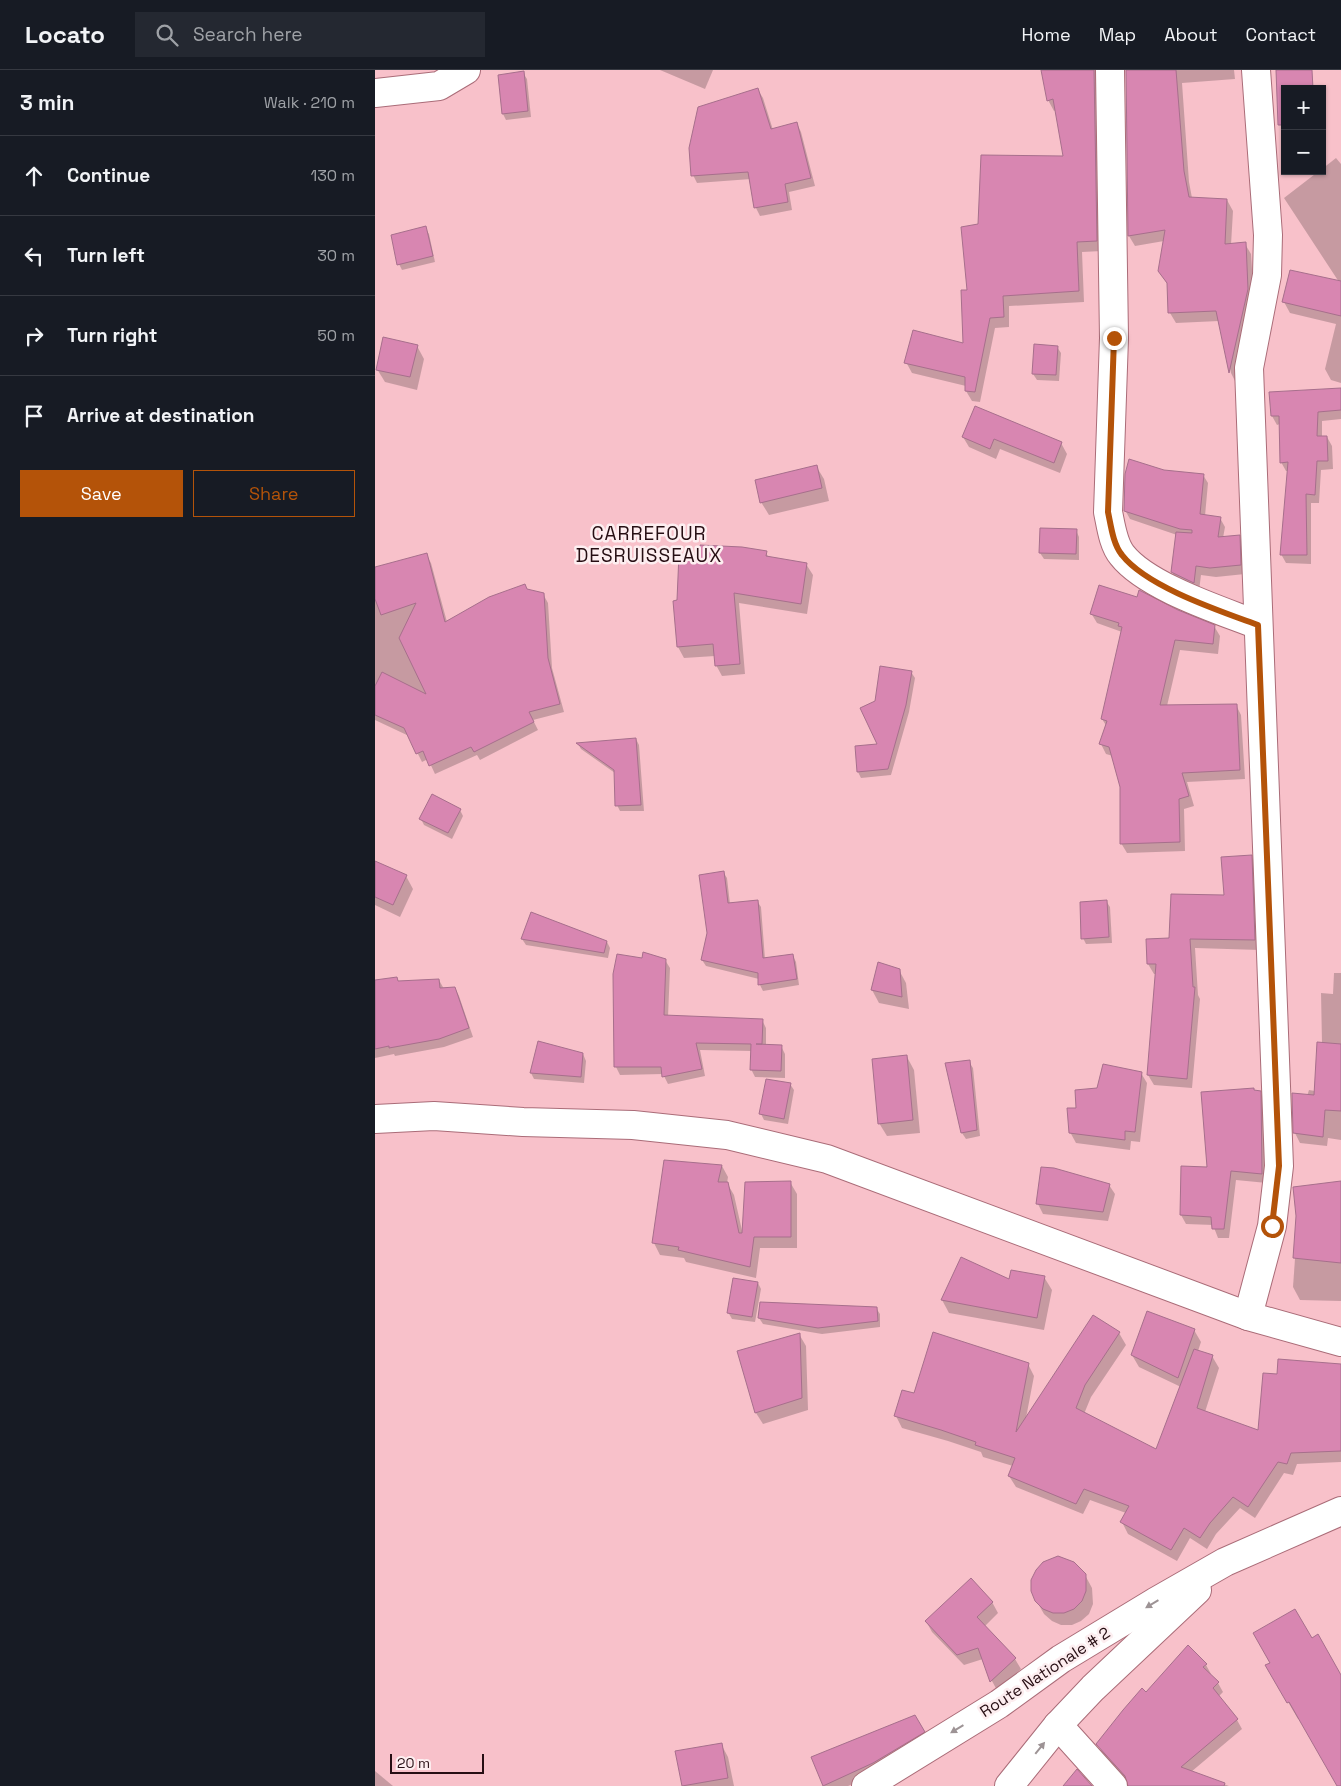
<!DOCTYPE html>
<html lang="en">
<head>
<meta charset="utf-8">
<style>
  body { margin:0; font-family:"Space Grotesk",sans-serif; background:#242831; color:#f1f3f6 }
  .controls { position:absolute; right:15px; top:15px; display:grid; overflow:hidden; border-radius:0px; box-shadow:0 1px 4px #0004 }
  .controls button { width:45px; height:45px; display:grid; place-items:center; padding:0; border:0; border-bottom:1px solid #363941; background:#171b24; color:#f1f3f6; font:25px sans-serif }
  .scale { position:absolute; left:15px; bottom:12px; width:94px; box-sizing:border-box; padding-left:5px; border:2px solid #260e13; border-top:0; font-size:14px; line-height:18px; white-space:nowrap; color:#260e13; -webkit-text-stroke:4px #fdeef0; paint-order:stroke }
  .stop { position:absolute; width:15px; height:15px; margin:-11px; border:4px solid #b45309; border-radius:50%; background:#fff }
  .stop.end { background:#b45309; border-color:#fff; box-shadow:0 1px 5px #0008 }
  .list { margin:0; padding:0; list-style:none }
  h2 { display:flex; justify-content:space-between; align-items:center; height:65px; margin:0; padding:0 20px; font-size:21px }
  h2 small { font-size:16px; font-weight:400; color:#9ea1a6 }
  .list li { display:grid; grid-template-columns:32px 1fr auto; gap:15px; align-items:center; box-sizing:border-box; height:80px; padding:0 20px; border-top:1px solid #363941 }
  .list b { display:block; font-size:19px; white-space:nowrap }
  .list em { font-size:16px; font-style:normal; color:#9ea1a6 }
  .actions { display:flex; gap:10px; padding:15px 20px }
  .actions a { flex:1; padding:11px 0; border:1px solid #b45309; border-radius:0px; text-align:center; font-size:18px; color:#b45309 }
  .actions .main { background:#b45309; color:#fff }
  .icon { flex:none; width:28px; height:28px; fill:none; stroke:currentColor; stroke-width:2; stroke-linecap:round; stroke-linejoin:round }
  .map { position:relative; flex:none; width:966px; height:1716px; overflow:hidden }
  header { display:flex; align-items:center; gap:30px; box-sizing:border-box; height:70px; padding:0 25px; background:#171b24; border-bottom:1px solid #363941 }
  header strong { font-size:24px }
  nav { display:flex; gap:28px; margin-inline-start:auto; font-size:18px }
  .search { width:350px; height:45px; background:#242831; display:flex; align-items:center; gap:12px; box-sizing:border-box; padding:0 18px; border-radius:0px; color:#9ea1a6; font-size:19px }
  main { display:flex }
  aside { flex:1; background:#171b24 }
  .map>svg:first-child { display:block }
  .shadow { fill:#0003 }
  .building { fill:#d886b1; stroke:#a76f8c }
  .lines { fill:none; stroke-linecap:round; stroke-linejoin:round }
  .minor-casing { stroke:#aa6c78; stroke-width:30 }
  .major-casing { stroke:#aa6c78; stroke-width:30 }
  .minor { stroke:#fff; stroke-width:28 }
  .major { stroke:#fff; stroke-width:28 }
  .oneway { fill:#9d9395 }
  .route { stroke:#b45309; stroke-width:6 }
  .labels { text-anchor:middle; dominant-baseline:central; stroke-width:5; stroke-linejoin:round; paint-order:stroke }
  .street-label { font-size:16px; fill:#260e13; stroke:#fdeef0 }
  .quarter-label { font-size:19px; letter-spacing:1px; fill:#260e13; stroke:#fdeef0 }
</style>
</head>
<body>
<header>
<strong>Locato</strong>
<div class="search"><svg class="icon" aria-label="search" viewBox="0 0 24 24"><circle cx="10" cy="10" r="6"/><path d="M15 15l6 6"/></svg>Search here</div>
<nav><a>Home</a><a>Map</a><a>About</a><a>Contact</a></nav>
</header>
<main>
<aside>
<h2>3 min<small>Walk · 210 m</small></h2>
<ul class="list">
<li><svg class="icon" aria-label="ahead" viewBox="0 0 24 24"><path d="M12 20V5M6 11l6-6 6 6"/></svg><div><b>Continue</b></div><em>130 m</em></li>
<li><svg class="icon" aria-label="left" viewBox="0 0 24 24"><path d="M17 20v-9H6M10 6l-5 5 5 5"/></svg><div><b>Turn left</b></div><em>30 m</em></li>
<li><svg class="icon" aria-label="right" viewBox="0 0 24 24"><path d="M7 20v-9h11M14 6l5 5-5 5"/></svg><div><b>Turn right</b></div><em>50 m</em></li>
<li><svg class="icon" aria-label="arrive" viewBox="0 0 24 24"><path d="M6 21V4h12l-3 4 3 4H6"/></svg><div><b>Arrive at destination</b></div></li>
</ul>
<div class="actions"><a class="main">Save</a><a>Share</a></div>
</aside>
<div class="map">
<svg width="966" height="1716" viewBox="0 0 966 1716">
  <rect width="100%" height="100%" fill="#f8c1ca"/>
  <!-- shadow -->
  <g class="shadow">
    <path d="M285,0H338L330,19Z"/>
    <path d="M667,0H730L727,181L707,182L709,232L634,236V257L620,258L605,332L597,331L591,321V316L537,303L531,292L590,274L594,221L605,156L689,87L681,40L679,41L673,30Z"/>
    <path d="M752,0H859L860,9L807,13L814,112L817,128L852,130L858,141L856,175L870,174L876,184L879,230L860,311L856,303L844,251L801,253L795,243L793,215L784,201L789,171L760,176L754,166Z"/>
    <path d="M148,3L152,9L156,47L131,50L128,44Z"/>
    <path d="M383,20L388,28L398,60L422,54L426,62L440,116L414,122L417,140L385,146L381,138L376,109L322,113L318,105Z"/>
    <path d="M961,88L966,94V313L956,310L950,299L961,254L915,243L909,232L964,212L909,128L944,101H947V99Z"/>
    <path d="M50,158L54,164L60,192L27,200L24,194Z"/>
    <path d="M42,276L49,289L42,320L10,312L2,299Z"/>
    <path d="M682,277L686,283L684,311L662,310L658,304Z"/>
    <path d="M966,320V349L947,351V367H952L957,376L958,399L946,400L944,433H936V494L911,493L906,484L914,401H911L906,392L905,354L902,355L897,346Z"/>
    <path d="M588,367L686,373L692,384L685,403L625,379L621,389L594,377Z"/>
    <path d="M441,396L449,409L454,431L394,445L386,432Z"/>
    <path d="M788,401L828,405L833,413L830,446L845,448L850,457L848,468L864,467L869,475L870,504L841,507L826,505L824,521L802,511L797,502L802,465L755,449L750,440Z"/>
    <path d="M701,460L704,467V490L669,489L665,483Z"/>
    <path d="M391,483L394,488L431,494L438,505L432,544L364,533L370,604L347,606L341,595L340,586L309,588L303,577L304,531L327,486Z"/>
    <path d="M51,484L56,493L72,552L152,521L168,524L173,533L177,598L189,642L158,650L163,660L105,690L102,685L60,704L53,689L47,692L34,666L0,650V519Z"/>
    <path d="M803,542L839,556L845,566L843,584L805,580L792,636L861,635L866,645L870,709L812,712L819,736L809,739L810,781L752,783L746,773L747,716L738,686L731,684L726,674L732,657L727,649L747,562L722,553L716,543Z"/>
    <path d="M536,602L540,608L534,642L516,705L486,708L483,702L504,675Z"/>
    <path d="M261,669L264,675L269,741H245L242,735L240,703L206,679L203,674Z"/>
    <path d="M85,740L88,746L77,769L49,755L46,749Z"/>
    <path d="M876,786L882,796L885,880L820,878L823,925L825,929L817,1018L779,1015L773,1005L781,904H779L773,894L795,869L851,827Z"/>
    <path d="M0,792L31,806L38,819L25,847L0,835Z"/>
    <path d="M348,802L352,808L355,834L382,831L386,837L390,889L418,886L421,892L424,915L388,921L385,915L384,909L331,896L327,890Z"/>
    <path d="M731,831L735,837L737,873L711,874L708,868Z"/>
    <path d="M147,869L232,872L235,878L233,888L151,875Z"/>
    <path d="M268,889L290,890L295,898L293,947L387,950L391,958V976H406L410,984V1008L380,1007L376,999L377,981L325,980L330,1006L293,1014L288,1004L245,1005L241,997Z"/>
    <path d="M524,900L531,913L534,939L504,933L497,920Z"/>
    <path d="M959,903H966V1070L953,1068L952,1076L925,1073L920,1063L934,1020L940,1021L947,974L946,923L958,924Z"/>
    <path d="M64,910L69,919L80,918L84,926L98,967L69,977L20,986L19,984L0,988V926Z"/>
    <path d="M208,984L211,991L209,1013L159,1009L156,1003Z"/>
    <path d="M532,987L539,1000L545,1063L512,1066L504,1053Z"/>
    <path d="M594,992L598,998L605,1066L591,1069L587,1063Z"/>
    <path d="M766,1003L772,1013L765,1072L756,1071L755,1080L701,1073L695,1062L722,1020Z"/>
    <path d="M415,1014L419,1020L413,1054L389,1050L386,1044Z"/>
    <path d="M880,1022H885L890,1031L892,1113L861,1110L854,1168H843L838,1155L811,1154L806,1145L807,1097L833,1098Z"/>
    <path d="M347,1096L353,1107L352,1113L359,1125L368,1165L415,1112L422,1124V1178H385L381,1208L311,1192L309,1188L285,1185L279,1173Z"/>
    <path d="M734,1115L740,1124L733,1151L668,1144L663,1134Z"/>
    <path d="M966,1115V1231L925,1230L918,1217L923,1146Z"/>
    <path d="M669,1207L677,1220L669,1260L574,1243L567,1230L635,1211Z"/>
    <path d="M383,1213L386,1219L380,1252L357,1249L353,1242Z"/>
    <path d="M501,1238L505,1244V1257L447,1264L388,1254L384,1248Z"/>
    <path d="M819,1260L826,1272L823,1281L837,1286L844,1298L830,1342L884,1362L903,1305L966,1296V1392L922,1394L918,1405L909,1403L880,1448L865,1438L841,1464L832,1479L815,1468L802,1491L753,1464L747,1452L751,1443L715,1430L708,1444L641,1417L634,1406L638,1396L608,1387L606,1382L573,1371L527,1358L521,1346L539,1325L653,1294L659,1306L651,1348L744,1263L751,1275L716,1327L709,1344L782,1381L806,1317L764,1297L757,1285Z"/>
    <path d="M424,1264L431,1276L433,1340L388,1354L381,1343Z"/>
    <path d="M710,1505L717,1518L718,1534L714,1544L706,1551L697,1555H686L677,1551L669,1544L661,1530Z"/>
    <path d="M617,1532L623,1543L609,1557L640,1589L646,1599L623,1622L617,1611L608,1589L589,1595L557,1562L551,1551Z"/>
    <path d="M937,1569L966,1607V1716H964L925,1648L923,1649L892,1596Z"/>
    <path d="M831,1595L836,1604L835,1605L843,1613L848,1622L843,1627L862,1650L867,1659L816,1702L854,1716H761L749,1707L728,1684L723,1674L771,1624Z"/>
    <path d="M539,1646L554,1671L503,1703L473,1716H450L438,1687Z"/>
    <path d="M346,1674L353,1687L359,1716H308L302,1682Z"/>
    <path d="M0,1701L18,1716H0Z"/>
  </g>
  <!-- building -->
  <g class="building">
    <path d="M666,0H719L722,171L702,172L704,221L628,226L629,247L615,248L600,322L590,321V307L529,293L538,260L588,273L586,220H592L586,157L603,154L606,85L688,86L678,29L672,31Z"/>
    <path d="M751,0H801L809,101L814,127L852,129L850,174L871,172L873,219L854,303L841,241L793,243L792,213L783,201L790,160L753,166Z"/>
    <path d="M901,0H937L938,19H910V55H903Z"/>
    <path d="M149,1L153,41L127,44L123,5Z"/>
    <path d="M383,18L396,59L422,52L436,108L410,114L413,132L379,138L373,102L316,106L314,78L323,37Z"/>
    <path d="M51,156L58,186L22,195L16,165Z"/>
    <path d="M915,200L966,211V246L907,232Z"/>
    <path d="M8,267L43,275L35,307L1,300Z"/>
    <path d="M659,274L683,276L681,305L657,304Z"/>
    <path d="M966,318V340L943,342L942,366H952L953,391H942L940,425L931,424L932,485H905L913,392L905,393L904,346H896L894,322Z"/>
    <path d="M600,336L687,372L679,393L619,369L615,379L587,367Z"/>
    <path d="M754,389L789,400L829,404L825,444L846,447L843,467L865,465L866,495L835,498L821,496L819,513L796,502L801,462L817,463V460L805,459L749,441L750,404Z"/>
    <path d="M442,395L447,418L385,433L380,410Z"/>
    <path d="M665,458L702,459L701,484L664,483Z"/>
    <path d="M325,475L367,477L392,481L391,486L432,493L426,534L359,523L365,594L340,596L338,574L302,577L298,531L302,530L304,484L325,485Z"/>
    <path d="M52,483L70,552L114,527L150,514L152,519L169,523L173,588L185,634L154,642L159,652L99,682L96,677L54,696L48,681L41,684L29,658L0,645V616L7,602L51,624L24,568L41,533L6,545L0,529V497Z"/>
    <path d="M724,515L762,527L764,520L803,540L840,555L838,574L800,570L785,635L862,634L865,700L807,703L814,726L804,729L805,772L745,774V717L734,677L724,674L732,651L726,649L747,557L743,556L744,553L715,544Z"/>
    <path d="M505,596L537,601L531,635L513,699L482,702L480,676L502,674L485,638L500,631Z"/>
    <path d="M261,668L266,735L240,736L239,700L201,673Z"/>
    <path d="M57,724L86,739L73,763L44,749Z"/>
    <path d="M877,785L880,870L815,869L818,917H820L812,1009L772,1005L781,894H772L771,869L794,868L796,824L849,825L846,787Z"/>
    <path d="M0,791L32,805L18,835L0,827Z"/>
    <path d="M349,801L353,833L383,830L388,888L418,884L422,909L383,915V903L326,890L332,863L324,805Z"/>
    <path d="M732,830L734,867L706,869L705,832Z"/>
    <path d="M156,842L232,871L229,883L146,869Z"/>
    <path d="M268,882L291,889L289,945L388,949L387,974H381L407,975L406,1001L375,1000L376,974L321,973L327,999L287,1007L286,997H239L238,904L242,884L267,888Z"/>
    <path d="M503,892L525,899L527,927L496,920Z"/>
    <path d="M22,907L23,911L64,909L65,918L80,917L94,958L64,969L14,978V976L0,979V910Z"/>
    <path d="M163,971L208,983L206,1007L155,1003Z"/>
    <path d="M942,972L966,974V1041L950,1040L948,1067L918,1063L917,1023L939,1025Z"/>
    <path d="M532,985L538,1050L503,1054L497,989Z"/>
    <path d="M595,990L602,1060L586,1063L570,993Z"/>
    <path d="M728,994L767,1002L760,1062L750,1061V1070L694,1063L692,1038H701L700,1020L722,1018Z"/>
    <path d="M391,1009L416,1013L409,1049L384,1044Z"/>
    <path d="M879,1018V1020L886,1021L887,1104L856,1101L849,1159H837L836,1147L805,1145L806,1096L832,1097L826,1022Z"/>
    <path d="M289,1090L347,1095L343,1112H353L364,1163H367L370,1112L416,1111V1167H379L375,1197L303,1180L304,1177L277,1173Z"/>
    <path d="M666,1097L679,1098L735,1114L728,1142L661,1134Z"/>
    <path d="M966,1111V1193L918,1188L921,1146L918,1117Z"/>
    <path d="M586,1187L634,1209L636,1200L670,1206L662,1248L566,1230Z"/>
    <path d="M358,1208L383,1212L377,1247L352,1243Z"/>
    <path d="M385,1232L502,1237L503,1251L443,1258L383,1248Z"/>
    <path d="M772,1241L820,1259L803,1308L756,1285Z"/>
    <path d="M718,1245L745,1262L710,1315L701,1338L781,1379L819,1279L838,1285L822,1338L883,1360L888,1303L902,1304L903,1289L966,1294V1381L916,1383L912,1394L903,1392L873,1437L858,1427L835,1453L825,1468L809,1458L796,1480L745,1452L754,1436L709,1419L701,1434L633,1406L640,1388L600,1375L601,1372L566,1360L519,1346L527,1320L539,1323L558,1262L654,1293L641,1362Z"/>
    <path d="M425,1263L427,1328L380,1343L362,1281Z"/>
    <path d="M683,1486L699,1492L711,1504V1521L707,1531L699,1539L689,1543H678L668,1539L660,1531L656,1521V1510L661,1500L668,1492Z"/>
    <path d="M596,1508L618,1532L602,1547L641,1588L615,1612L603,1578L582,1585L550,1551Z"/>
    <path d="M920,1539L937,1568L943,1564L966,1605V1716H962L914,1632L912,1633L890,1595L895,1593L878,1563Z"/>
    <path d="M813,1575L832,1594L828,1597L844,1612L838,1618L863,1649L806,1697L850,1713L849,1716H753L750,1706L721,1674L748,1640L767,1618L771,1622Z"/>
    <path d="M540,1645L550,1662L498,1693L448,1716L436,1687Z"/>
    <path d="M347,1673L353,1708L307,1716L300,1681Z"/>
    <path d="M702,1699L717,1716H688Z"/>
  </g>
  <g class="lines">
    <defs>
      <g id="minor">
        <path d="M735,0L739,268L733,442C736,456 738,474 747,485C772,517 845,540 883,555"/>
        <path d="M0,23L64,16L91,0"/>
        <path d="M0,1049L59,1046L148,1052L258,1055L352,1065L452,1089L873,1246L966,1272"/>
        <path d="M873,1246L897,1156L904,1096L874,298L892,205L893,165L881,0"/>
        <path d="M683,1655L738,1716"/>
      </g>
      <g id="major">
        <path d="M491,1716L624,1634L686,1589L780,1532L850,1492L966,1441"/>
        <path d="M634,1716L683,1655L718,1618L822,1520"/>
      </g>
    </defs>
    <!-- minor casing -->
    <use href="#minor" class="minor-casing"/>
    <!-- major casing -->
    <use href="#major" class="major-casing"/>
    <!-- minor -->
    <use href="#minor" class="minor"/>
    <!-- major -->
    <use href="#major" class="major"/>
  </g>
  <!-- one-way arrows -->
  <defs><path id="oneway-solid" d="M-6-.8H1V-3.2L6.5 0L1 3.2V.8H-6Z" transform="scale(1.25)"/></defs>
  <g class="oneway">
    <use href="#oneway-solid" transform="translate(777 1534) rotate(149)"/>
    <use href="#oneway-solid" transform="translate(582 1659) rotate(149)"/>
    <use href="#oneway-solid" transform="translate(665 1678) rotate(-51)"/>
  </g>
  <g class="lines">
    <!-- route -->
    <path class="route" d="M739,268L733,442C736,456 738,474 747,485C772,517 845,541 883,555L904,1096L897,1156"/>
  </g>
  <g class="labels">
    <!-- street labels -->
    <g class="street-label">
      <text transform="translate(670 1602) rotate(-33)">Route Nationale # 2</text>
    </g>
    <!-- quarter labels -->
    <g class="quarter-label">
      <text x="274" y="463">CARREFOUR<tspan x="274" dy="22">DESRUISSEAUX</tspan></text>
    </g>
  </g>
</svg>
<div class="controls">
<button>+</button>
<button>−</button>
</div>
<div class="scale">20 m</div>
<div class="stop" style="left:897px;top:1156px"></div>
<div class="stop end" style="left:739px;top:268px"></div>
</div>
</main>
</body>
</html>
